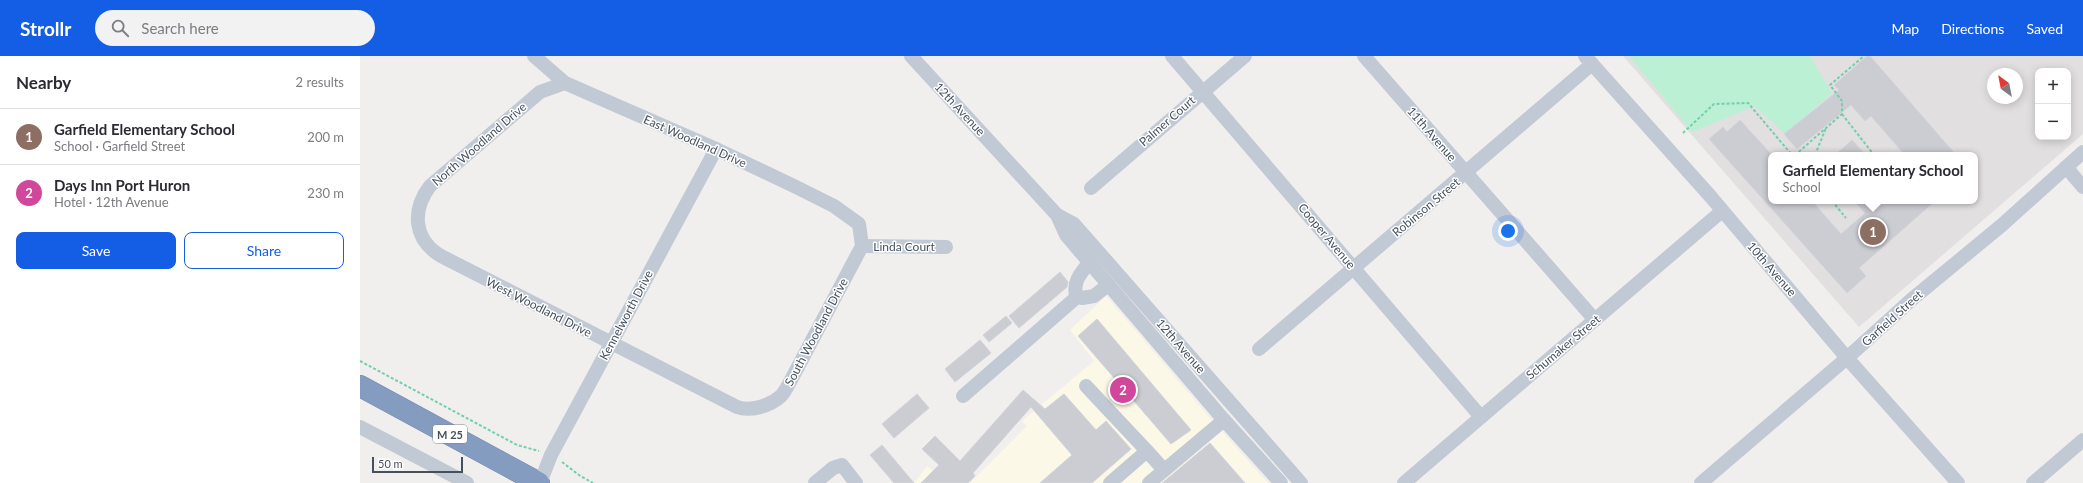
<!DOCTYPE html>
<html lang="en">
<head>
<meta charset="utf-8">
<style>
  body { margin:0; font-family:Lato,sans-serif; background:#f2f2f3; color:#2b2b33 }
  .controls { position:absolute; right:12px; top:12px; display:grid; overflow:hidden; border-radius:8px; box-shadow:0 2px 10px #0003 }
  .controls button { width:36px; height:36px; display:grid; place-items:center; padding:0; border:0; border-bottom:1px solid #e1e1e2; background:#fff; color:#2b2b33; font:20px sans-serif }
  .compass { position:absolute; left:1627px; top:12px; width:36px; height:36px; border-radius:50%; background:#fff; box-shadow:0 2px 10px #0003; rotate:328deg }
  .scale { position:absolute; left:12px; bottom:10px; width:91px; box-sizing:border-box; padding-left:4px; border:2px solid #46505c; border-top:0; font-size:11px; line-height:14px; white-space:nowrap; color:#46505c; -webkit-text-stroke:3px #fff; paint-order:stroke }
  .you { position:absolute; left:1148px; top:175px; width:14px; height:14px; margin:-10px; border:3px solid #fff; border-radius:50%; background:#1a73e8; box-shadow:0 0 0 6px #1a73e833 }
  .badge { display:grid; place-items:center; width:26px; height:26px; border-radius:50%; background:#145de5; color:#fff; font-size:13px; font-weight:700 }
  .pin { position:absolute; translate:-50% -50%; border:2px solid #fff; box-shadow:0 1px 4px #0006 }
  .popup { position:absolute; left:1408px; top:96px; width:210px; height:52px; box-sizing:border-box; display:grid; place-content:center; border-radius:8px; background:#fff; filter:drop-shadow(0 1px 3px #0005); font-size:13px; white-space:nowrap; color:#7c7c81 }
  .popup b { font-size:15px; color:#2b2b33 }
  .popup::after { content:''; position:absolute; left:50%; top:100%; margin-left:-8px; border:8px solid transparent; border-top-color:#fff }
  .list { margin:0; padding:0; list-style:none }
  h2 { display:flex; justify-content:space-between; align-items:center; height:52px; margin:0; padding:0 16px; font-size:17px }
  h2 small { font-size:13px; font-weight:400; color:#7c7c81 }
  .list li { display:grid; grid-template-columns:26px 1fr auto; gap:12px; align-items:center; box-sizing:border-box; height:56px; padding:0 16px; border-top:1px solid #e1e1e2 }
  .list b { display:block; font-size:15px; white-space:nowrap }
  .list p { margin:0; font-size:13px; white-space:nowrap; color:#7c7c81 }
  .list em { font-size:13px; font-style:normal; color:#7c7c81 }
  .actions { display:flex; gap:8px; padding:12px 16px }
  .actions a { flex:1; padding:9px 0; border:1px solid #145de5; border-radius:8px; text-align:center; font-size:14px; color:#145de5 }
  .actions .main { background:#145de5; color:#fff }
  .icon { flex:none; width:22px; height:22px; fill:none; stroke:currentColor; stroke-width:2; stroke-linecap:round; stroke-linejoin:round }
  .map { position:relative; flex:none; width:1723px; height:427px; overflow:hidden }
  header { display:flex; align-items:center; gap:24px; box-sizing:border-box; height:56px; padding:0 20px; background:#145de5; color:#fff }
  header strong { font-size:19px }
  nav { display:flex; gap:22px; margin-inline-start:auto; font-size:14px }
  .search { width:280px; height:36px; background:#f2f2f3; display:flex; align-items:center; gap:10px; box-sizing:border-box; padding:0 14px; border-radius:22px; color:#7c7c81; font-size:15px }
  main { display:flex }
  aside { flex:1; background:#fff }
  .map>svg:first-child { display:block }
  .commercial { fill:#fcf8e7 }
  .education { fill:#e2dfe0; fill-rule:evenodd }
  .green { fill:#bbf0d4 }
  .building { fill:#cbcdd3; stroke:#d2d4da }
  .lines { fill:none; stroke-linecap:round; stroke-linejoin:round }
  .highway-casing { stroke:#7086aa; stroke-width:22 }
  .path { stroke:#72cfaa; stroke-width:2; stroke-dasharray:3 2; stroke-linecap:butt }
  .minor { stroke:#c1c9d4; stroke-width:14 }
  .highway { stroke:#849cbf; stroke-width:21 }
  .labels { text-anchor:middle; dominant-baseline:central; stroke-width:3; stroke-linejoin:round; paint-order:stroke }
  .shield { fill:#fff; stroke:#7e848d; stroke-width:1 }
  .shield-label { font-size:11px; font-weight:bold; fill:#46505c }
  .street-label { font-size:12px; fill:#46505c; stroke:#fff }
</style>
</head>
<body>
<header>
<strong>Strollr</strong>
<div class="search"><svg class="icon" aria-label="search" viewBox="0 0 24 24"><circle cx="10" cy="10" r="6"/><path d="M15 15l6 6"/></svg>Search here</div>
<nav><a>Map</a><a>Directions</a><a>Saved</a></nav>
</header>
<main>
<aside>
<h2>Nearby<small>2 results</small></h2>
<ul class="list">
<li><span class="badge" style="background:#8d6e63">1</span><div><b>Garfield Elementary School</b><p>School · Garfield Street</p></div><em>200 m</em></li>
<li><span class="badge" style="background:#d1479c">2</span><div><b>Days Inn Port Huron</b><p>Hotel · 12th Avenue</p></div><em>230 m</em></li>
</ul>
<div class="actions"><a class="main">Save</a><a>Share</a></div>
</aside>
<div class="map">
<svg width="1723" height="427" viewBox="0 0 1723 427">
  <rect width="100%" height="100%" fill="#f1eeee"/>
  <!-- commercial -->
  <g class="commercial">
    <path d="M746,240L850,362L908,427H610L667,370L662,365L734,305L710,274Z"/>
    <path d="M567,410L587,427H554Z"/>
  </g>
  <!-- education -->
  <path class="education" d="M1263,0H1723V78L1499,271ZM1678,15H1708V81H1678ZM1633,18H1657V42H1633ZM1411,99H1615V145H1411Z"/>
  <!-- green -->
  <path class="green" d="M1269,0H1450L1472,37L1425,78L1395,50L1332,76Z"/>
  <!-- building -->
  <g class="building">
    <path d="M1507,0H1510L1596,99H1545L1511,60L1505,65L1491,49L1437,93L1424,78L1479,34L1474,29Z"/>
    <path d="M1380,64L1411,98V145H1452L1481,178L1505,157L1494,145H1575L1499,212L1506,220L1487,237L1349,83L1363,71L1367,76Z"/>
    <path d="M1492,84L1506,99H1475Z"/>
    <path d="M700,216L708,226L707,231L659,272L649,260Z"/>
    <path d="M646,260L652,267L629,286L623,279Z"/>
    <path d="M737,263L831,374L811,388L718,280Z"/>
    <path d="M620,284L631,297L595,326L585,313Z"/>
    <path d="M663,334L685,353L704,338L736,374L746,365L771,393L732,427H680L712,399L671,351L613,417L615,420L608,427H561L579,409L562,393L575,380L600,405Z"/>
    <path d="M557,338L569,352L534,382L522,368Z"/>
    <path d="M850,387L885,427H802Z"/>
    <path d="M522,389L554,427H534L510,399Z"/>
  </g>
  <g class="lines">
    <defs>
      <path id="highway" d="M0,330L179,427"/>
    </defs>
    <!-- highway casing -->
    <use href="#highway" class="highway-casing"/>
    <!-- path -->
    <g class="path">
      <path d="M1482,58L1514,99"/>
      <path d="M1323,77L1354,48L1388,47L1432,99"/>
      <path d="M1435,99L1482,58V45L1470,29L1504,0"/>
      <path d="M1455,99L1466,72"/>
      <path d="M1472,145L1486,162"/>
      <path d="M0,305L157,389L179,395"/>
      <path d="M202,406L219,419L233,427"/>
    </g>
    <!-- minor -->
    <g class="minor">
      <path d="M174,0L205,27L356,93L436,131L474,150L499,168L502,190L431,324C428,329 425,336 421,340C410,350 390,356 377,351L81,200C54,184 51,155 70,130L173,42L180,36L205,27"/>
      <path d="M551,0L697,159L706,179L864,364L921,427"/>
      <path d="M812,0L1121,361"/>
      <path d="M1004,0L1235,264"/>
      <path d="M1225,0L1351,141L1487,302L1598,427"/>
      <path d="M1706,111L1723,131"/>
      <path d="M731,132L885,0"/>
      <path d="M697,159L714,168L941,427"/>
      <path d="M502,190L586,191"/>
      <path d="M729,207C721,217 713,225 716,239L722,242L734,240L748,229"/>
      <path d="M899,293L1232,8"/>
      <path d="M726,330L787,395"/>
      <path d="M603,340L718,240"/>
      <path d="M0,371L107,427"/>
      <path d="M180,427L191,399L356,93"/>
      <path d="M455,427L473,412L482,409L496,427"/>
      <path d="M750,427L787,395L804,414"/>
      <path d="M789,427L864,364"/>
      <path d="M1044,427L1362,155"/>
      <path d="M1341,427L1487,302L1551,244L1642,169L1723,96"/>
      <path d="M1673,427L1723,384"/>
    </g>
    <!-- highway -->
    <use href="#highway" class="highway"/>
  </g>
  <g class="labels">
    <!-- shield labels -->
    <rect class="shield" x="73" y="369" width="34" height="18" rx="3"/>
    <g class="shield-label">
      <text x="90" y="378">M 25</text>
    </g>
    <!-- street labels -->
    <g class="street-label">
      <text transform="translate(600 53) rotate(47)">12th Avenue</text>
      <text transform="translate(807 65) rotate(-41)">Palmer Court</text>
      <text transform="translate(1072 78) rotate(49)">11th Avenue</text>
      <text transform="translate(335 85) rotate(24)">East Woodland Drive</text>
      <text transform="translate(119 88) rotate(-41)">North Woodland Drive</text>
      <text transform="translate(1066 151) rotate(-40)">Robinson Street</text>
      <text transform="translate(967 180) rotate(50)">Cooper Avenue</text>
      <text x="544" y="190">Linda Court</text>
      <text transform="translate(1412 213) rotate(49)">10th Avenue</text>
      <text transform="translate(179 251) rotate(27)">West Woodland Drive</text>
      <text transform="translate(266 259) rotate(-62)">Kennelworth Drive</text>
      <text transform="translate(1532 262) rotate(-42)">Garfield Street</text>
      <text transform="translate(456 276) rotate(-62)">South Woodland Drive</text>
      <text transform="translate(821 290) rotate(49)">12th Avenue</text>
      <text transform="translate(1203 291) rotate(-40)">Schumaker Street</text>
    </g>
  </g>
</svg>
<div class="controls">
<button>+</button>
<button>−</button>
</div>
<svg class="compass" viewBox="-18 -18 36 36"><path d="M0-13l5 13h-10z" fill="#e53935"/><path d="M0 13l5-13h-10z" fill="#7c7c81"/></svg>
<div class="scale">50 m</div>
<div class="you"></div>
<div class="pin badge" style="left:1513px;top:176px;background:#8d6e63">1</div>
<div class="popup"><b>Garfield Elementary School</b>School</div>
<div class="pin badge" style="left:763px;top:334px;background:#d1479c">2</div>
</div>
</main>
</body>
</html>
